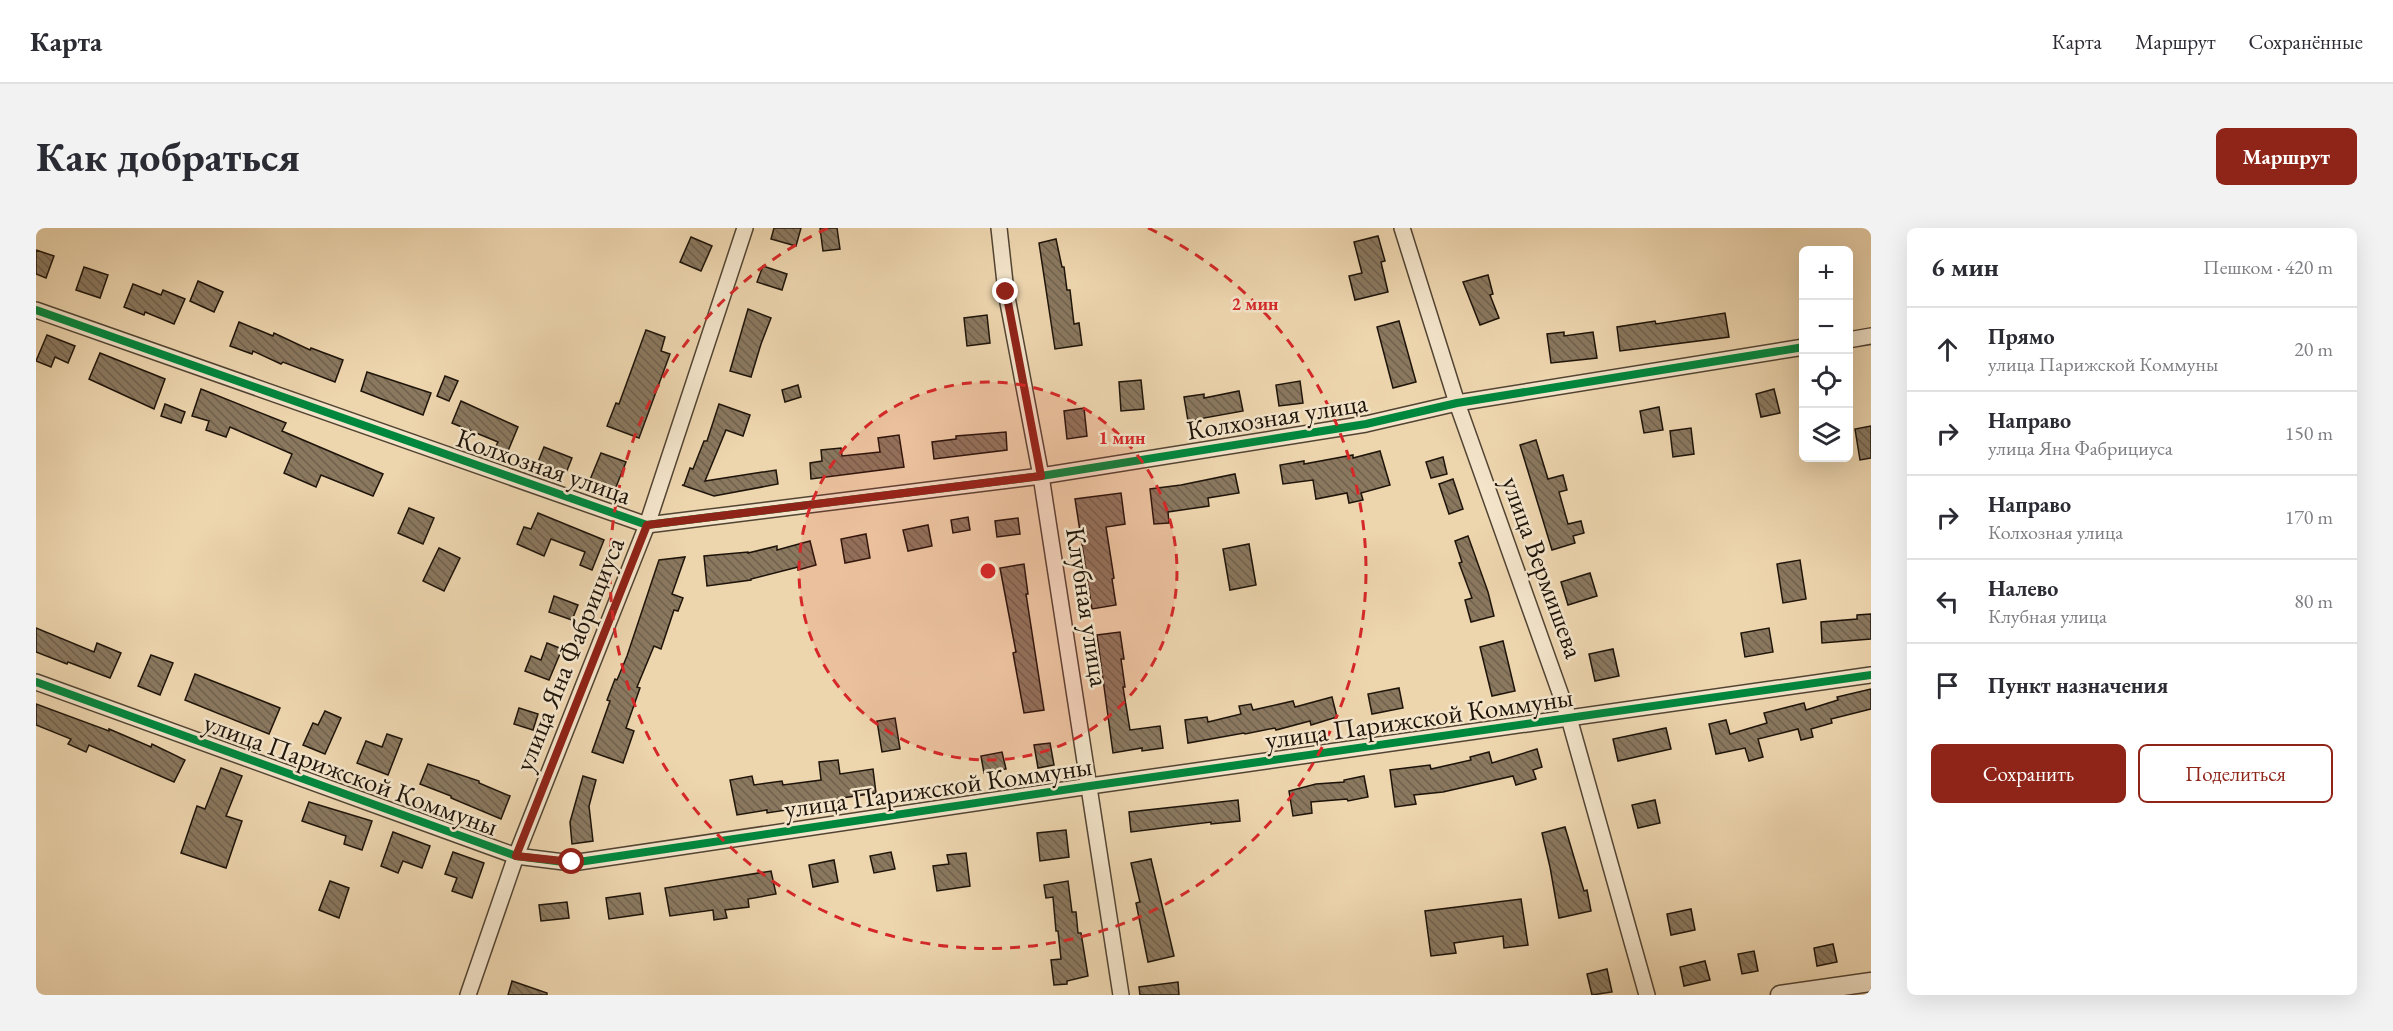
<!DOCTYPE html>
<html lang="ru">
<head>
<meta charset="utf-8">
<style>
  body { margin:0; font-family:"EB Garamond",serif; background:#f2f2f3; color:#2b2b33 }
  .controls { position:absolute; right:18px; top:18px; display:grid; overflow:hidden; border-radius:9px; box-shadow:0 6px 24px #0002 }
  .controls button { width:54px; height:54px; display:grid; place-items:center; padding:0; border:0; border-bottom:2px solid #e1e1e2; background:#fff; color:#2b2b33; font:30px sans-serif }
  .stop { position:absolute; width:18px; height:18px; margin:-14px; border:4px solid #8f2418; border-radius:50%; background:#fff }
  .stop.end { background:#8f2418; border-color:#fff; box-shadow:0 2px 6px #0008 }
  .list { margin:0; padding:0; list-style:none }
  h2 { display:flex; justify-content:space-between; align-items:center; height:78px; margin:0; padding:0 24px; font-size:26px }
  h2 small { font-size:20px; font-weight:400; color:#7c7c81 }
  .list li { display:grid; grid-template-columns:39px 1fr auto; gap:18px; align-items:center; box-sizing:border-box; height:84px; padding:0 24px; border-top:2px solid #e1e1e2 }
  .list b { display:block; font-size:22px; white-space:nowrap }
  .list p { margin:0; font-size:20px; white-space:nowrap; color:#7c7c81 }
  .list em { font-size:20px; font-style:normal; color:#7c7c81 }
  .actions { display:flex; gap:12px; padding:18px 24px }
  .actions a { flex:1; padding:14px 0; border:2px solid #8f2418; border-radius:9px; text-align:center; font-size:21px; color:#8f2418 }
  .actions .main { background:#8f2418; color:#fff }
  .icon { flex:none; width:33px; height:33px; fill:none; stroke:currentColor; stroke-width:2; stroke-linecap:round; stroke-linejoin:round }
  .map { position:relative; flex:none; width:1835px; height:767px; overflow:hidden; border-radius:9px }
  header { display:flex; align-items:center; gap:36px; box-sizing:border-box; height:84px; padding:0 30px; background:#fff; border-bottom:2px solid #e1e1e2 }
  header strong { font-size:28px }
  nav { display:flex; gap:33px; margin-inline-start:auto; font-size:21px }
  .intro { display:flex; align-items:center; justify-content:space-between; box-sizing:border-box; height:144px; padding:0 36px }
  h1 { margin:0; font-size:42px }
  .button { padding:15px 27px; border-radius:9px; background:#8f2418; color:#fff; font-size:21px; font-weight:700 }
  main { display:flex; gap:36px; padding:0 36px }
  aside { flex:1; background:#fff; border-radius:9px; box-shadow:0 6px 24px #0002 }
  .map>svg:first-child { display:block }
  .building { fill:url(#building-back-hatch); stroke:#1e140a; stroke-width:1.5 }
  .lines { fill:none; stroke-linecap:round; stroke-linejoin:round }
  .minor-casing { stroke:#524433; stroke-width:18 }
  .tertiary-casing { stroke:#524433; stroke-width:21 }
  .minor { stroke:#f3e4ca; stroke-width:15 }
  .tertiary { stroke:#f3e4ca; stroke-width:18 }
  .cycleway-casing { stroke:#f3e4ca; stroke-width:11 }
  .cycleway { stroke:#00873e; stroke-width:8 }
  .route { stroke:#8f2418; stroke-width:8 }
  .ring { fill:none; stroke:#d62828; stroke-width:3; stroke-dasharray:10 8 }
  .labels { text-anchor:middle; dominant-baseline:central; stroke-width:5; stroke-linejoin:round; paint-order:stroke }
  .street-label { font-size:27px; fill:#1e140a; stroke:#f3e4ca }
  .centre { fill:#d62828; stroke:#f3e4ca; stroke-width:3 }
  .ring-label { font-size:18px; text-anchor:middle; font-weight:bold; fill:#d62828; stroke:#f3e4ca; stroke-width:5; stroke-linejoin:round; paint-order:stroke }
</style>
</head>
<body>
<header>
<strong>Карта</strong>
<nav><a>Карта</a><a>Маршрут</a><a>Сохранённые</a></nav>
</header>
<div class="intro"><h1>Как добраться</h1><a class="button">Маршрут</a></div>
<main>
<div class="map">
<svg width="1835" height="767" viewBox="0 0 1835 767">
  <defs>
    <pattern id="building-back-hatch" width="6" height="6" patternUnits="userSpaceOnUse" patternTransform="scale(1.5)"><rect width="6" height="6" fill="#8a785f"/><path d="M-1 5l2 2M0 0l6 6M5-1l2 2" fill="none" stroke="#70614d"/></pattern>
  </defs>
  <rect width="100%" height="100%" fill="#edd5ae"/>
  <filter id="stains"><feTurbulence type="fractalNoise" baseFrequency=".00333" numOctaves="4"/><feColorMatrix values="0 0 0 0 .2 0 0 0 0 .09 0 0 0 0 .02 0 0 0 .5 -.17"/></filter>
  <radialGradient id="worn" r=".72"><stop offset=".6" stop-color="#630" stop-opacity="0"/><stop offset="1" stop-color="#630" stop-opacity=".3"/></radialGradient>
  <!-- building -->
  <g class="building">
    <path d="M738,0H765L760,18L735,11Z"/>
    <path d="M784,0H801L804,21L787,23Z"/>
    <path d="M1342,8L1349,33L1345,34L1352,64L1319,72L1313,48L1326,45L1318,14Z"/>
    <path d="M655,9L676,18L665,43L644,34Z"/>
    <path d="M1020,11L1026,39H1028L1031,62H1034L1038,96L1043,95L1046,117L1019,121L1003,15Z"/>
    <path d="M0,22L18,28L10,50L0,46Z"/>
    <path d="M727,38L751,46L746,62L721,54Z"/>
    <path d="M48,39L72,47L64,70L40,62Z"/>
    <path d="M1452,47L1457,66L1454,67L1463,90L1444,97L1427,54Z"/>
    <path d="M162,53L187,64L178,84L154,73Z"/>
    <path d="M97,56L125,67L127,62L149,71L138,96L109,84L108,87L88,79Z"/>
    <path d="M712,81L735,90L725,116L715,149L694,143Z"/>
    <path d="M1689,85L1693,109L1584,123L1581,99L1619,93L1620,96Z"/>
    <path d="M951,87L954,115L931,118L928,90Z"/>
    <path d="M1363,93L1380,154L1357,160L1341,99Z"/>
    <path d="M203,94L237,108L238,105L274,122L275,120L307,132L299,154L247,134L245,136L217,123L216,126L194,118Z"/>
    <path d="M610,102L629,109L625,123L634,126L603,210L571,198L580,175L583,176Z"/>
    <path d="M1528,104V108L1557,104L1561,130L1515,135L1511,106Z"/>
    <path d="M11,107L39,118L32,135L19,129L15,139L0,133Z"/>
    <path d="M64,125L129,151L118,181L53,151Z"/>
    <path d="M331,144L395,165L387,187L325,163Z"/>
    <path d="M409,148L422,153L413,173L401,168Z"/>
    <path d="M1105,152L1108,181L1085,183L1083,154Z"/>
    <path d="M1264,153L1267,175L1243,178L1240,157Z"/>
    <path d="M762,157L765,169L749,174L746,162Z"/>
    <path d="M165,161L250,195L246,203L347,246L337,268L285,247L280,259L248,245L256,226L194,199L190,209L170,202L173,193L156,188Z"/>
    <path d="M1738,161L1744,185L1725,189L1720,166Z"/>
    <path d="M1203,163L1207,183L1152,193L1148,169L1168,166V170Z"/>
    <path d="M425,173L482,199L472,223L460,218L462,214L416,195Z"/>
    <path d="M129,176L149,184L145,195L125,188Z"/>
    <path d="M683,176L714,187L707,208L690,202L669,253L740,242L742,256L678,268L646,257H648L654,240L657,241L668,213H671Z"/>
    <path d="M1623,179L1627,202L1608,205L1604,183Z"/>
    <path d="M1048,180L1051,208L1031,211L1028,183Z"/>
    <path d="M1835,198V230L1824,232L1819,201Z"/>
    <path d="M1655,200L1658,226L1637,229L1634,203Z"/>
    <path d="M970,204L971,222L898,231L896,214L920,211V208Z"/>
    <path d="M863,207L868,239L775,251L774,235L786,233L785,222L805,220L806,228L844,224L842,210Z"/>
    <path d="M1500,212L1512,251L1527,247L1531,262L1523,264L1532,296L1545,293L1548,305L1537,308L1539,315L1516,322L1484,217Z"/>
    <path d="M508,219L536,230L530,245L502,234Z"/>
    <path d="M1344,223L1354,257L1325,265L1327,272L1313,275L1311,265L1280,271L1277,252L1247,256L1244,237L1268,233V236L1317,227V230Z"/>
    <path d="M565,225L590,234L578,264L553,254Z"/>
    <path d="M1407,229L1411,246L1395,250L1390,234Z"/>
    <path d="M1199,246L1203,265L1172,270L1173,278L1132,284L1133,295L1118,296L1114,261L1145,257Z"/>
    <path d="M1417,251L1427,281L1413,286L1403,256Z"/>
    <path d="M1085,265L1089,296L1070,299L1078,350L1076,351L1080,377L1056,381L1039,271Z"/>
    <path d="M373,280L398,290L387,316L362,305Z"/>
    <path d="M502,285L568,312L556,342L544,337L549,324L515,311L508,328L481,316L488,299L495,301Z"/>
    <path d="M932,289L934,302L917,305L915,292Z"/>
    <path d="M982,290L984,306L961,309L959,293Z"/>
    <path d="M892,297L896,318L872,323L867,302Z"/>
    <path d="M830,306L834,330L809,335L805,311Z"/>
    <path d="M1432,308L1452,364L1458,388L1435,394L1429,372L1436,370L1423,335L1426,334L1419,313Z"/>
    <path d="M774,313L780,337L762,342V339L715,351V352L671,358L668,328L712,324V325L741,318V322Z"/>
    <path d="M1213,316L1220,357L1194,362L1187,321Z"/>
    <path d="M403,320L424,330L408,363L387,353Z"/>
    <path d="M649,329L636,366L647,370L642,383L638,382L625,421L618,418L601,459L604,460L590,500L598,503L587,535L556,524L574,473L571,472L579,451L581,452L591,428L623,332Z"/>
    <path d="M1764,332L1770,371L1747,375L1741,336Z"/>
    <path d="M988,336L992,366H990L1008,482L988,485L977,425L980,424L964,340Z"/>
    <path d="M1554,345L1561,368L1532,377L1525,354Z"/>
    <path d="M518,368L542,377L536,392L513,384Z"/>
    <path d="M1835,386V411L1786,415L1785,394L1821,391V387Z"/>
    <path d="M0,400L58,424L61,415L85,425L74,450L32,434L31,436L0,424Z"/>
    <path d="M1733,400L1737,424L1709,429L1705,405Z"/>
    <path d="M1084,404L1088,431H1085L1089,459H1087L1094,502L1124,498L1127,520L1106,523V520L1077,525L1061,407Z"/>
    <path d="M1467,413L1479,463L1456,468L1444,419Z"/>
    <path d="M511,415L526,421L513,452L489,443L495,428L505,432Z"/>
    <path d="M1577,421L1583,448L1559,453L1553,426Z"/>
    <path d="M115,427L137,435L124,467L102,458Z"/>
    <path d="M159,446L244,480L233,506L149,472Z"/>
    <path d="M1363,460L1367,480L1336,486L1332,466Z"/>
    <path d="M1835,461V481L1795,491L1796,495L1775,501L1777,509L1765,512L1762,501L1722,511L1727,529L1713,533L1709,520L1680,526L1673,496L1690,492L1694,506L1731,495L1728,485L1768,475L1770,482L1802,472L1801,469Z"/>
    <path d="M1296,469L1301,489L1275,497L1274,493L1240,502L1239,500L1209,506L1208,505L1152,515L1149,492L1171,489L1172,494L1205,486L1203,478L1215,476L1217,482L1257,473L1259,479Z"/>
    <path d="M0,476L73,503V501L115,519L116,516L149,532L138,554L53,517L50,524L32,516L35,511L0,497Z"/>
    <path d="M483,480L502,486L497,502L478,496Z"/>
    <path d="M289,483L305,490L289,526L267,517L277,495L282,497Z"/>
    <path d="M859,490L864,521L846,524L841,493Z"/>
    <path d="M1630,500L1635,521L1582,533L1577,511Z"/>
    <path d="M351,506L366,511L352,547L321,535L330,513L346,519Z"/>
    <path d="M1014,515L1018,537L1002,540L998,517Z"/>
    <path d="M1501,521L1506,539L1497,542L1500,551L1480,557L1477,548L1407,564L1378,567L1380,576L1359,579L1354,542L1394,537L1395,541L1435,532L1434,529L1453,524L1456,535Z"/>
    <path d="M966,524L970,541L948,545L945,528Z"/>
    <path d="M802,532L804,546L837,541L840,565L750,578L751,582L731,585V582L701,587L694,552L716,548L718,557L746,553L747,557L785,552L783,534Z"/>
    <path d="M392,536L443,553V555L474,568L465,591L415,570V568L384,556Z"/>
    <path d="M185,540L206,548L190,588L206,593L190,640L145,625L161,578L169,581Z"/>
    <path d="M547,548L560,552L553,578L557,613L536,616L534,594Z"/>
    <path d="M1328,548L1332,569L1312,573L1311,571L1275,574L1276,585L1257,588L1253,563L1280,556L1308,554V552Z"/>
    <path d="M1202,572L1204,593L1175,596V594L1095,604L1093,584Z"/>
    <path d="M1619,572L1624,595L1602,600L1596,577Z"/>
    <path d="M273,574L336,593L326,622L308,616L310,608L266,593Z"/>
    <path d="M1529,599L1548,663L1551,662L1555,683L1523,690L1514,639L1506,605Z"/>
    <path d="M1030,602L1033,629L1004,633L1001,605Z"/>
    <path d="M357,604L394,618L386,640L367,633L362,645L345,638Z"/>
    <path d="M417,624L448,635L436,670L416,663L421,650L409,646Z"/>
    <path d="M855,624L859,641L838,645L834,628Z"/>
    <path d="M930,625L934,658L901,663L897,638L913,636L911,627Z"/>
    <path d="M1115,631L1138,728L1112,734L1100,675L1104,674L1095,635Z"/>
    <path d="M798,632L802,654L777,659L773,637Z"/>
    <path d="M735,643L740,666L712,671L713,679L689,682L691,690L678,692L677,682L634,688L629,660Z"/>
    <path d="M294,653L313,660L303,690L283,682Z"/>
    <path d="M1032,653L1036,684H1040L1042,705H1045L1052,748L1031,753V756L1018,757L1015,732L1025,731L1022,703H1020L1017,669L1010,670L1008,657Z"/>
    <path d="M604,665L607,686L573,691L570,670Z"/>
    <path d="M1485,671L1492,717L1468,720L1467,708L1418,715L1420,725L1395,728L1389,683Z"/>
    <path d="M531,674L533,690L505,693L503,677Z"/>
    <path d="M1655,681L1659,702L1635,707L1631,686Z"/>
    <path d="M1797,716L1801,734L1781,738L1778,720Z"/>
    <path d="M1718,723L1722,743L1706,746L1702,726Z"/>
    <path d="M1669,733L1674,752L1648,758L1644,739Z"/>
    <path d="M1571,741L1576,764L1556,767L1551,746Z"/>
    <path d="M476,753L511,765V767H472Z"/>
    <path d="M1142,754L1143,767H1104L1103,759Z"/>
  </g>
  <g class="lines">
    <defs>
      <g id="minor">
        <path d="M963,0L970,64L1005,248L1085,767"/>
        <path d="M1366,0L1421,175L1533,490L1611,767"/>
        <path d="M0,82L611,297L1005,248L1330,196L1421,175L1768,119"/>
        <path d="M1812,112L1835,108"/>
        <path d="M0,454L480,628L536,635L1054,558L1835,447"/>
        <path d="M432,767L480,628L611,297L709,0"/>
      </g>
      <path id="tertiary" d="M1744,767L1835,754"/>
    </defs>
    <!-- minor casing -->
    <use href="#minor" class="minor-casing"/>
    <!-- tertiary casing -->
    <use href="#tertiary" class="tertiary-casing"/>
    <!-- minor -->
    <use href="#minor" class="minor"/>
    <!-- tertiary -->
    <use href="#tertiary" class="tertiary"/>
    <defs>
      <g id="cycleway">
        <path d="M0,82L611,297L1005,248L1330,196L1421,175L1768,119"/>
        <path d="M0,454L480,628L536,635L1054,558L1835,447"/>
      </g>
    </defs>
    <!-- cycleway casing -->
    <use href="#cycleway" class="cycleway-casing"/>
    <!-- cycleway -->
    <use href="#cycleway" class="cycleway"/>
  </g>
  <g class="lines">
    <!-- route -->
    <path class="route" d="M536,634L480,628L611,297L1005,248L970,64"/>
  </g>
  <!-- distance rings -->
  <circle cx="952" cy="343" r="189" fill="#d62828" fill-opacity=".12"/>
  <g class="ring">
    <circle cx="952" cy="343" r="189"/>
    <path d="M1112 0A378 378 0 1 1 792 0"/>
  </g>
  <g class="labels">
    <!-- street labels -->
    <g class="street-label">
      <text transform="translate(1241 188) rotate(-9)">Колхозная улица</text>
      <text transform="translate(508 238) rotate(19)">Колхозная улица</text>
      <text transform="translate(1507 339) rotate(70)">улица Вермишева</text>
      <text transform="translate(1052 379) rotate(81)">Клубная улица</text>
      <text transform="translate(533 426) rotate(-68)">улица Яна Фабрициуса</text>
      <text transform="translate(1383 490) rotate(-8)">улица Парижской Коммуны</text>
      <text transform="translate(315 546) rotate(20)">улица Парижской Коммуны</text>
      <text transform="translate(902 559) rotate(-8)">улица Парижской Коммуны</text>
    </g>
  </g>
  <circle cx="952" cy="343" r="9" class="centre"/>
  <g class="ring-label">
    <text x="1219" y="82">2 мин</text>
    <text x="1086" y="216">1 мин</text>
  </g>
  <rect width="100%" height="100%" filter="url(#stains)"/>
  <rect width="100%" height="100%" fill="url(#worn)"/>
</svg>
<div class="controls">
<button>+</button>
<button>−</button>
<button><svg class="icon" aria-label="locate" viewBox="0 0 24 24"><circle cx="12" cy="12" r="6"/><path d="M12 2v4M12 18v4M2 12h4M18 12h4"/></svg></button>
<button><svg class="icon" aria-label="layers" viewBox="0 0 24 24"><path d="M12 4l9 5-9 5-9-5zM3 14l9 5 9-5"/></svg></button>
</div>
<div class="stop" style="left:536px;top:634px"></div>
<div class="stop end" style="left:970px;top:64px"></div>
</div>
<aside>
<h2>6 мин<small>Пешком · 420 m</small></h2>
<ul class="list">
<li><svg class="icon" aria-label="ahead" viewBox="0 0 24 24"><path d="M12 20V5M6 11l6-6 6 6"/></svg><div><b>Прямо</b><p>улица Парижской Коммуны</p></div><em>20 m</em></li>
<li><svg class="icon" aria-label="right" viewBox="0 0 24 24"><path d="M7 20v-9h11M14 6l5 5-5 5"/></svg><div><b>Направо</b><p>улица Яна Фабрициуса</p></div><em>150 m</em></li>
<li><svg class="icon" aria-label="right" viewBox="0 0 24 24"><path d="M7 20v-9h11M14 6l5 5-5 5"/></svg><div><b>Направо</b><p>Колхозная улица</p></div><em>170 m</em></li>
<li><svg class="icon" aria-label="left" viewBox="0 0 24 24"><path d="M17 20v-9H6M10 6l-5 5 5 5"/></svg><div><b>Налево</b><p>Клубная улица</p></div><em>80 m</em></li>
<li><svg class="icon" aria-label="arrive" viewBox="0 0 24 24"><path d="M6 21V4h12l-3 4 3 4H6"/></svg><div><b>Пункт назначения</b></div></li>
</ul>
<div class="actions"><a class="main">Сохранить</a><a>Поделиться</a></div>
</aside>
</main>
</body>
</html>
